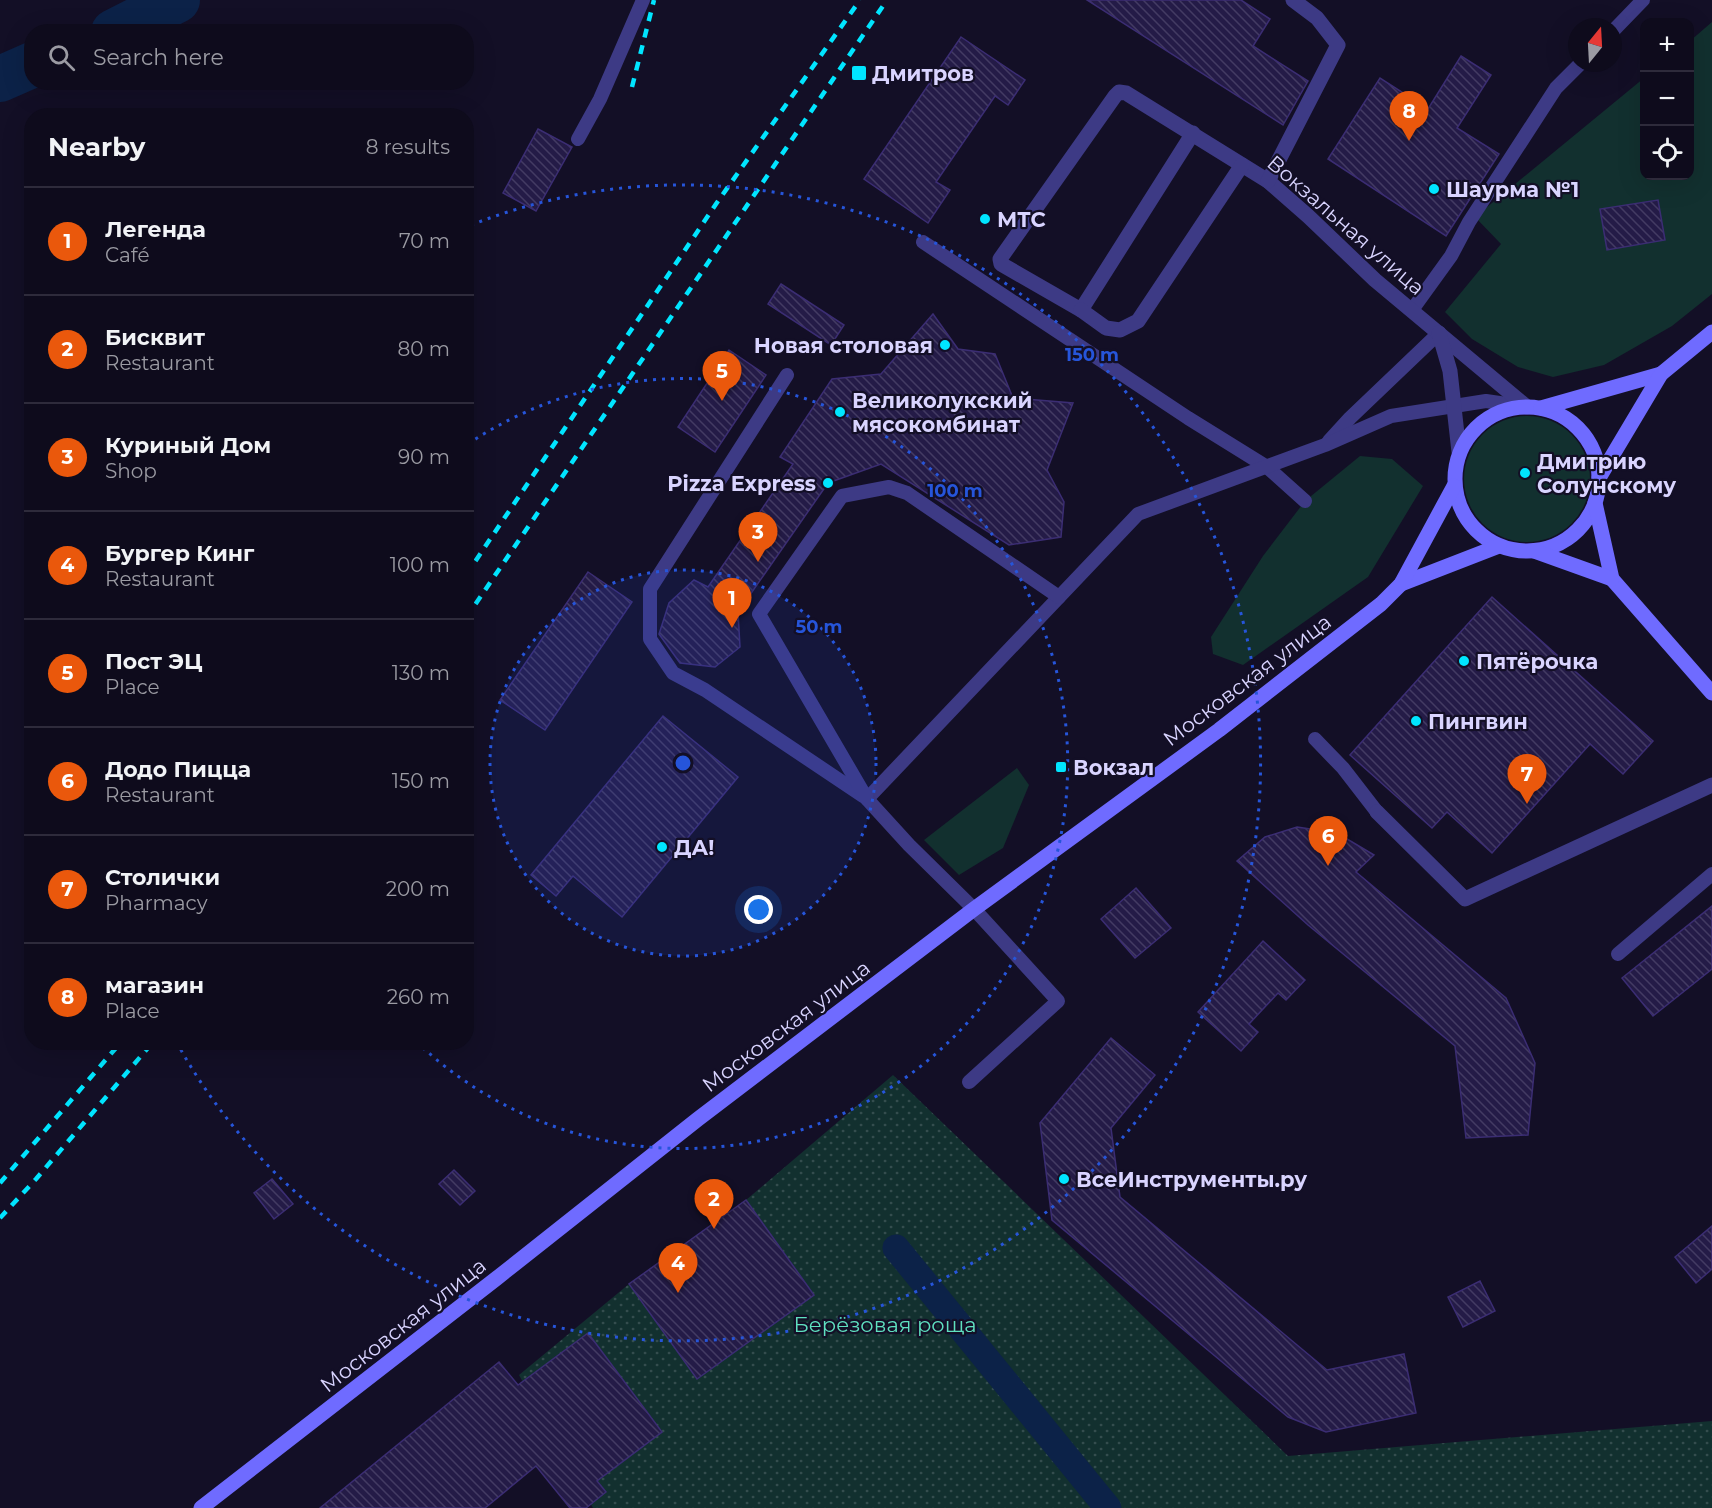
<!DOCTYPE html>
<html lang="en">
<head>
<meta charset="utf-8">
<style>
  body { margin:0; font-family:Montserrat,sans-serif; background:#1c1929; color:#f1f3f6 }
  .controls { position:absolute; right:18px; top:18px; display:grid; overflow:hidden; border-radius:12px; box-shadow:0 6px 24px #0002 }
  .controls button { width:54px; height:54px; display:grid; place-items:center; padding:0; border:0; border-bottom:2px solid #2e2b3b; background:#0e0b1c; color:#f1f3f6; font:30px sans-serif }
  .compass { position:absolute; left:1568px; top:18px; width:54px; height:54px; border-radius:50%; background:#0e0b1c; box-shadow:0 6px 24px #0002; rotate:18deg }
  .you { position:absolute; left:759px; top:910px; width:21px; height:21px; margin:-15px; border:4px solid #fff; border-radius:50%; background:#1a73e8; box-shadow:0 0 0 9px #1a73e833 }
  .badge { display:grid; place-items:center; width:39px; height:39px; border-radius:50%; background:#ea580c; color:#fff; font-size:20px; font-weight:700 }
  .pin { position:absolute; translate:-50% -50px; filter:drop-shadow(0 2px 3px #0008) }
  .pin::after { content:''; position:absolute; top:32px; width:21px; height:18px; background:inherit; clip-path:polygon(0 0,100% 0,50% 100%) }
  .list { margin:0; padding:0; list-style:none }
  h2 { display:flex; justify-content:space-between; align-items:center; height:78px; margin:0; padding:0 24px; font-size:26px }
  h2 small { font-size:20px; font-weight:400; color:#9b9ba3 }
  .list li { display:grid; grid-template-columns:39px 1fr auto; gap:18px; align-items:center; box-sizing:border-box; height:108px; padding:0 24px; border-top:2px solid #2e2b3b }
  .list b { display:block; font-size:22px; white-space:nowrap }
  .list p { margin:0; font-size:20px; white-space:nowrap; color:#9b9ba3 }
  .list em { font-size:20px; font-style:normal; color:#9b9ba3 }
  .icon { flex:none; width:33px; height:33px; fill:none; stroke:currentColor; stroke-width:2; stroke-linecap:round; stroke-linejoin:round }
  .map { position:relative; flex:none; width:1712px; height:1508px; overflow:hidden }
  .search { position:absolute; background:#0e0b1c; box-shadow:0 6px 24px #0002; left:24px; top:24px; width:450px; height:66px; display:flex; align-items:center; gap:15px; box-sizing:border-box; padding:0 21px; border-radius:24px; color:#9b9ba3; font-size:22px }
  .panel { position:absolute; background:#0e0b1c; box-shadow:0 6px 24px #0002; left:24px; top:108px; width:450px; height:942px; border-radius:24px }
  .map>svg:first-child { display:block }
  .grass { fill:#12302f }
  .park { fill:url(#park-dots) }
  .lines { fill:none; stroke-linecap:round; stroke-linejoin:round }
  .canal { stroke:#0c2248; stroke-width:27 }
  .river { stroke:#0c2248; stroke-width:46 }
  .building { fill:url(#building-back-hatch); stroke:#3b2d73; stroke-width:1.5 }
  .service { stroke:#3d3a85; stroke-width:14 }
  .minor { stroke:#3d3a85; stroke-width:15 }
  .secondary { stroke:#6f6bff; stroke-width:15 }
  .rail { stroke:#00e5ff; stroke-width:4.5; stroke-dasharray:9 8; stroke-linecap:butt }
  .ring { fill:none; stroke:#2655da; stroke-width:3; stroke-dasharray:3 6 }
  .poi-dot { fill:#00e5ff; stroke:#130f26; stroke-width:2 }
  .labels { text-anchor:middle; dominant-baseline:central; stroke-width:4.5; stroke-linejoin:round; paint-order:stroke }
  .poi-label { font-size:21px; font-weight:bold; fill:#d9d4ff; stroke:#130f26; text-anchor:start }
  .street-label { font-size:21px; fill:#d9d4ff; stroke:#130f26 }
  .park-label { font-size:21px; fill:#5fe0c0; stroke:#130f26 }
  .centre { fill:#2655da; stroke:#130f26; stroke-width:3 }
  .ring-label { font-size:18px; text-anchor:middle; font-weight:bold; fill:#2655da; stroke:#130f26; stroke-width:4.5; stroke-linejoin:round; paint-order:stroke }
</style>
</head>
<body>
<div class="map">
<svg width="1712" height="1508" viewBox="0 0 1712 1508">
  <defs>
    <pattern id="park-dots" width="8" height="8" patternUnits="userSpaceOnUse" patternTransform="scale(1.5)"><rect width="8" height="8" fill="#12302f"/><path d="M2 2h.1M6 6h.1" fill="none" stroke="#344d4e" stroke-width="1.8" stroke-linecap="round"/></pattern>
    <pattern id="building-back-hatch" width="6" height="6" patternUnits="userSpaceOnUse" patternTransform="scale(1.5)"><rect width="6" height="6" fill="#241b47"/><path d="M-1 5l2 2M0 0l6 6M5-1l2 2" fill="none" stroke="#433b63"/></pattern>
  </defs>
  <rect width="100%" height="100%" fill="#130f26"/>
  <!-- grass -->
  <g class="grass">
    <path d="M1712,22V294L1672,326L1604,365L1553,377L1518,367L1472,339L1445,312L1501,244L1475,217L1644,78V176H1690V41Z"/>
    <circle cx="1527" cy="479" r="63"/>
    <path d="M1360,456L1392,459L1423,486L1368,577L1243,665L1213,654L1211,637L1263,556L1305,501Z"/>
    <path d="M1017,768L1029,785L1003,848L959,875L924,840Z"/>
  </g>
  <!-- park -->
  <path class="park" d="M893,1075L1288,1456L1712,1421V1508H593L519,1375L629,1284L746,1200Z"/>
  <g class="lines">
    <!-- canal -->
    <path class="canal" d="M896,1248L1108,1508"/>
    <!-- river -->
    <g class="river">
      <path d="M114,32L177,0"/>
      <path d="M0,79L32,65"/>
    </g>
  </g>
  <!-- building -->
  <g class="building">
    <path d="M1087,0H1241L1270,19L1253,46L1308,81L1283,125Z"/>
    <path d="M961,37L1025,80L1008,105L995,96L936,182L950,190L928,223L864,179Z"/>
    <path d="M1461,56L1491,75L1457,128L1499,154L1446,236L1328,159L1380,78L1428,109Z"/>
    <path d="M538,129L572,147L536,211L503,193Z"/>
    <path d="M1658,200L1665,240L1607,250L1600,209Z"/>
    <path d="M781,284L844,325L831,345L768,304Z"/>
    <path d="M933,314L958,349L995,354L1013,398L1073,403L1047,470L1064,502L1061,537L1009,545L881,464L828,483L738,612L740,647L715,667L680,663L659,634L669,603L694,580L708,587L793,464L780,457L832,379L881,374Z"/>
    <path d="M729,350L766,375L715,452L678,427Z"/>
    <path d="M588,572L632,602L545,730L500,700Z"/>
    <path d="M1492,597L1653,741L1623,774L1590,744L1492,853L1447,812L1432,828L1350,755Z"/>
    <path d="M663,716L738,777L622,917L573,876L556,896L531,875Z"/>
    <path d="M1297,827L1337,833L1374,855L1356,872L1506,998L1535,1063L1528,1135L1466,1138L1455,1046L1308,925L1237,861L1265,837Z"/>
    <path d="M1136,888L1171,928L1135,958L1101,919Z"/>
    <path d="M1712,906V969L1653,1016L1622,978Z"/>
    <path d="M1263,941L1305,980L1286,1000L1278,993L1249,1024L1258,1032L1241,1051L1198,1012Z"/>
    <path d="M1111,1038L1155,1075L1111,1128L1120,1197L1327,1370L1404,1354L1416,1413L1326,1432L1288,1417L1052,1220L1040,1123Z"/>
    <path d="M454,1170L475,1191L460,1205L439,1184Z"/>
    <path d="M272,1179L293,1204L274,1219L254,1193Z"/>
    <path d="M746,1200L814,1295L697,1379L629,1284Z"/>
    <path d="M1712,1226V1269L1696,1283L1675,1257Z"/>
    <path d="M1480,1281L1495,1311L1463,1327L1448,1297Z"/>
    <path d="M588,1333L662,1432L597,1481L606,1492L586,1508H570L536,1466L485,1508H320L499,1362L518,1385Z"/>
  </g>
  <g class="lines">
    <!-- service -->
    <g class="service">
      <path d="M1613,31L1643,0"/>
      <path d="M578,139L600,99L643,0"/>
      <path d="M923,242L1188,418L1267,467L1305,501"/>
      <path d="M1412,310L1451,256L1469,222L1556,88L1581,63"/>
      <path d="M787,375L650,589V639L673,673L705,690L863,796"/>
      <path d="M1329,441L1350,418L1439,333"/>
      <path d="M1315,739L1343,768L1377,812"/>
      <path d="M867,799L1138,514L1325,445L1391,416L1486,401L1527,407"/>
      <path d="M1618,954L1712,874"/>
      <path d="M969,1082L1058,1001L974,909L909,845L867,799L759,614L842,496L889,487L907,493L1059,597"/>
    </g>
    <!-- minor -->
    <g class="minor">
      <path d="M1193,133L1081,310L1001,264L1000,259L1115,96L1119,92L1126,93L1268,181L1308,216L1375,280L1527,407"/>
      <path d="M1268,181L1338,45L1317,18L1293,0"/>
      <path d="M1081,310L1106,328L1120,330L1138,321L1242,165"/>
      <path d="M1439,333L1450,371L1459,452"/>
      <path d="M1377,812L1465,899L1712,785"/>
    </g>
    <!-- secondary -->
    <g class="secondary">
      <circle cx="1527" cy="479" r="72"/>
      <path d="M1541,408L1661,374"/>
      <path d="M1599,478L1661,374L1712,332"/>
      <path d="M1595,503L1612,579L1712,693"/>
      <path d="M1534,551L1612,579"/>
      <path d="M1401,584L1499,546"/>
      <path d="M201,1508L497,1278L698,1119L974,909L1219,730L1381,604L1401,584L1454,486"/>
    </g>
    <!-- rail -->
    <g class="rail">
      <path d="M632,87L654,0"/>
      <path d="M466,575L716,204L860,0"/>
      <path d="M466,618L887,0"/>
      <path d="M0,1183L121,1042"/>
      <path d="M0,1218L36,1179L153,1042"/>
    </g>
  </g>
  <!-- distance rings -->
  <circle cx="683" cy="763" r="193" fill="#2655da" fill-opacity=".12"/>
  <g class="ring">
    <circle cx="683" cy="763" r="193"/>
    <path d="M468 444A385 385 0 1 1 420 1045"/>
    <path d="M471 225A578 578 0 1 1 177 1043"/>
  </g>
  <!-- markers -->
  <g class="poi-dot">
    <rect x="851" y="65" width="16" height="16" rx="3"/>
    <circle cx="1434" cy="189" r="6"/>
    <circle cx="985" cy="219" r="6"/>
    <circle cx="945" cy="345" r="6"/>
    <circle cx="840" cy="412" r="6"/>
    <circle cx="1525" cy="473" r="6"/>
    <circle cx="828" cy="483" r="6"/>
    <circle cx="1464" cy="661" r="6"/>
    <circle cx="1416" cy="721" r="6"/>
    <rect x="1055" y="761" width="12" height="12" rx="3"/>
    <circle cx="662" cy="847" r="6"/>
    <circle cx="1064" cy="1179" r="6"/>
  </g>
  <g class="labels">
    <!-- poi labels -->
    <g class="poi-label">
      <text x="872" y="73">Дмитров</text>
      <text x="1446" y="189">Шаурма №1</text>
      <text x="997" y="219">МТС</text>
      <text x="933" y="345" text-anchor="end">Новая столовая</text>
      <text x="852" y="400">Великолукский<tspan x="852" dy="24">мясокомбинат</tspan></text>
      <text x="1537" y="461">Дмитрию<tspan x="1537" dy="24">Солунскому</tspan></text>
      <text x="816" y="483" text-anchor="end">Pizza Express</text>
      <text x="1476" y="661">Пятёрочка</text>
      <text x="1428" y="721">Пингвин</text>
      <text x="1073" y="767">Вокзал</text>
      <text x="674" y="847">ДА!</text>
      <text x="1076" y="1179">ВсеИнструменты.ру</text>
    </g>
    <!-- street labels -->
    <g class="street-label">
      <text transform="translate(1346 225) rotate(41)">Вокзальная улица</text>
      <text transform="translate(1247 680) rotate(-37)">Московская улица</text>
      <text transform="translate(786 1026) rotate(-37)">Московская улица</text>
      <text transform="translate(403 1325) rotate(-38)">Московская улица</text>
    </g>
    <!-- park labels -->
    <g class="park-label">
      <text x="885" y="1324">Берёзовая роща</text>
    </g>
  </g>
  <circle cx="683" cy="763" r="9" class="centre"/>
  <g class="ring-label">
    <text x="1092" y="361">150 m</text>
    <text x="955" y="497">100 m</text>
    <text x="819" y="633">50 m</text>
  </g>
</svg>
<div class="controls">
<button>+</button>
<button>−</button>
<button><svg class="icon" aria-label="locate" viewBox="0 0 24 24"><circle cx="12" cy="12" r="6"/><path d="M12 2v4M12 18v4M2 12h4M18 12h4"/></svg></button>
</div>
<svg class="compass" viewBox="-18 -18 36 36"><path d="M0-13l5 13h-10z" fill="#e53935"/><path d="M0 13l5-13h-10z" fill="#9b9ba3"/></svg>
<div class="you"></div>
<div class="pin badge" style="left:732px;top:628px">1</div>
<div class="pin badge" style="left:714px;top:1229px">2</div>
<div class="pin badge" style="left:758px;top:562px">3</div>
<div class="pin badge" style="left:678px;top:1293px">4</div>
<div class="pin badge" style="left:722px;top:401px">5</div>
<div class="pin badge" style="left:1328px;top:866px">6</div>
<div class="pin badge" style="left:1527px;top:804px">7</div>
<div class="pin badge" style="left:1409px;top:141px">8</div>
<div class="search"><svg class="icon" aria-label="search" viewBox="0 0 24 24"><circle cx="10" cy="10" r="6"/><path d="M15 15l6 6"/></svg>Search here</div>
<section class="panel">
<h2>Nearby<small>8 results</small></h2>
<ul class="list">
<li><span class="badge">1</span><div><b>Легенда</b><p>Café</p></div><em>70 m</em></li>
<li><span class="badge">2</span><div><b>Бисквит</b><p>Restaurant</p></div><em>80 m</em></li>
<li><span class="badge">3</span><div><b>Куриный Дом</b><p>Shop</p></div><em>90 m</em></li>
<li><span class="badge">4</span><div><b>Бургер Кинг</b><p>Restaurant</p></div><em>100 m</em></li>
<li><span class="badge">5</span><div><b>Пост ЭЦ</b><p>Place</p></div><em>130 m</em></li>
<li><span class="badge">6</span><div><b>Додо Пицца</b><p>Restaurant</p></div><em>150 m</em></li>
<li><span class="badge">7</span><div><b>Столички</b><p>Pharmacy</p></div><em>200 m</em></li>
<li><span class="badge">8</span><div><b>магазин</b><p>Place</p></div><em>260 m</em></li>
</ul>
</section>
</div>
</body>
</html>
